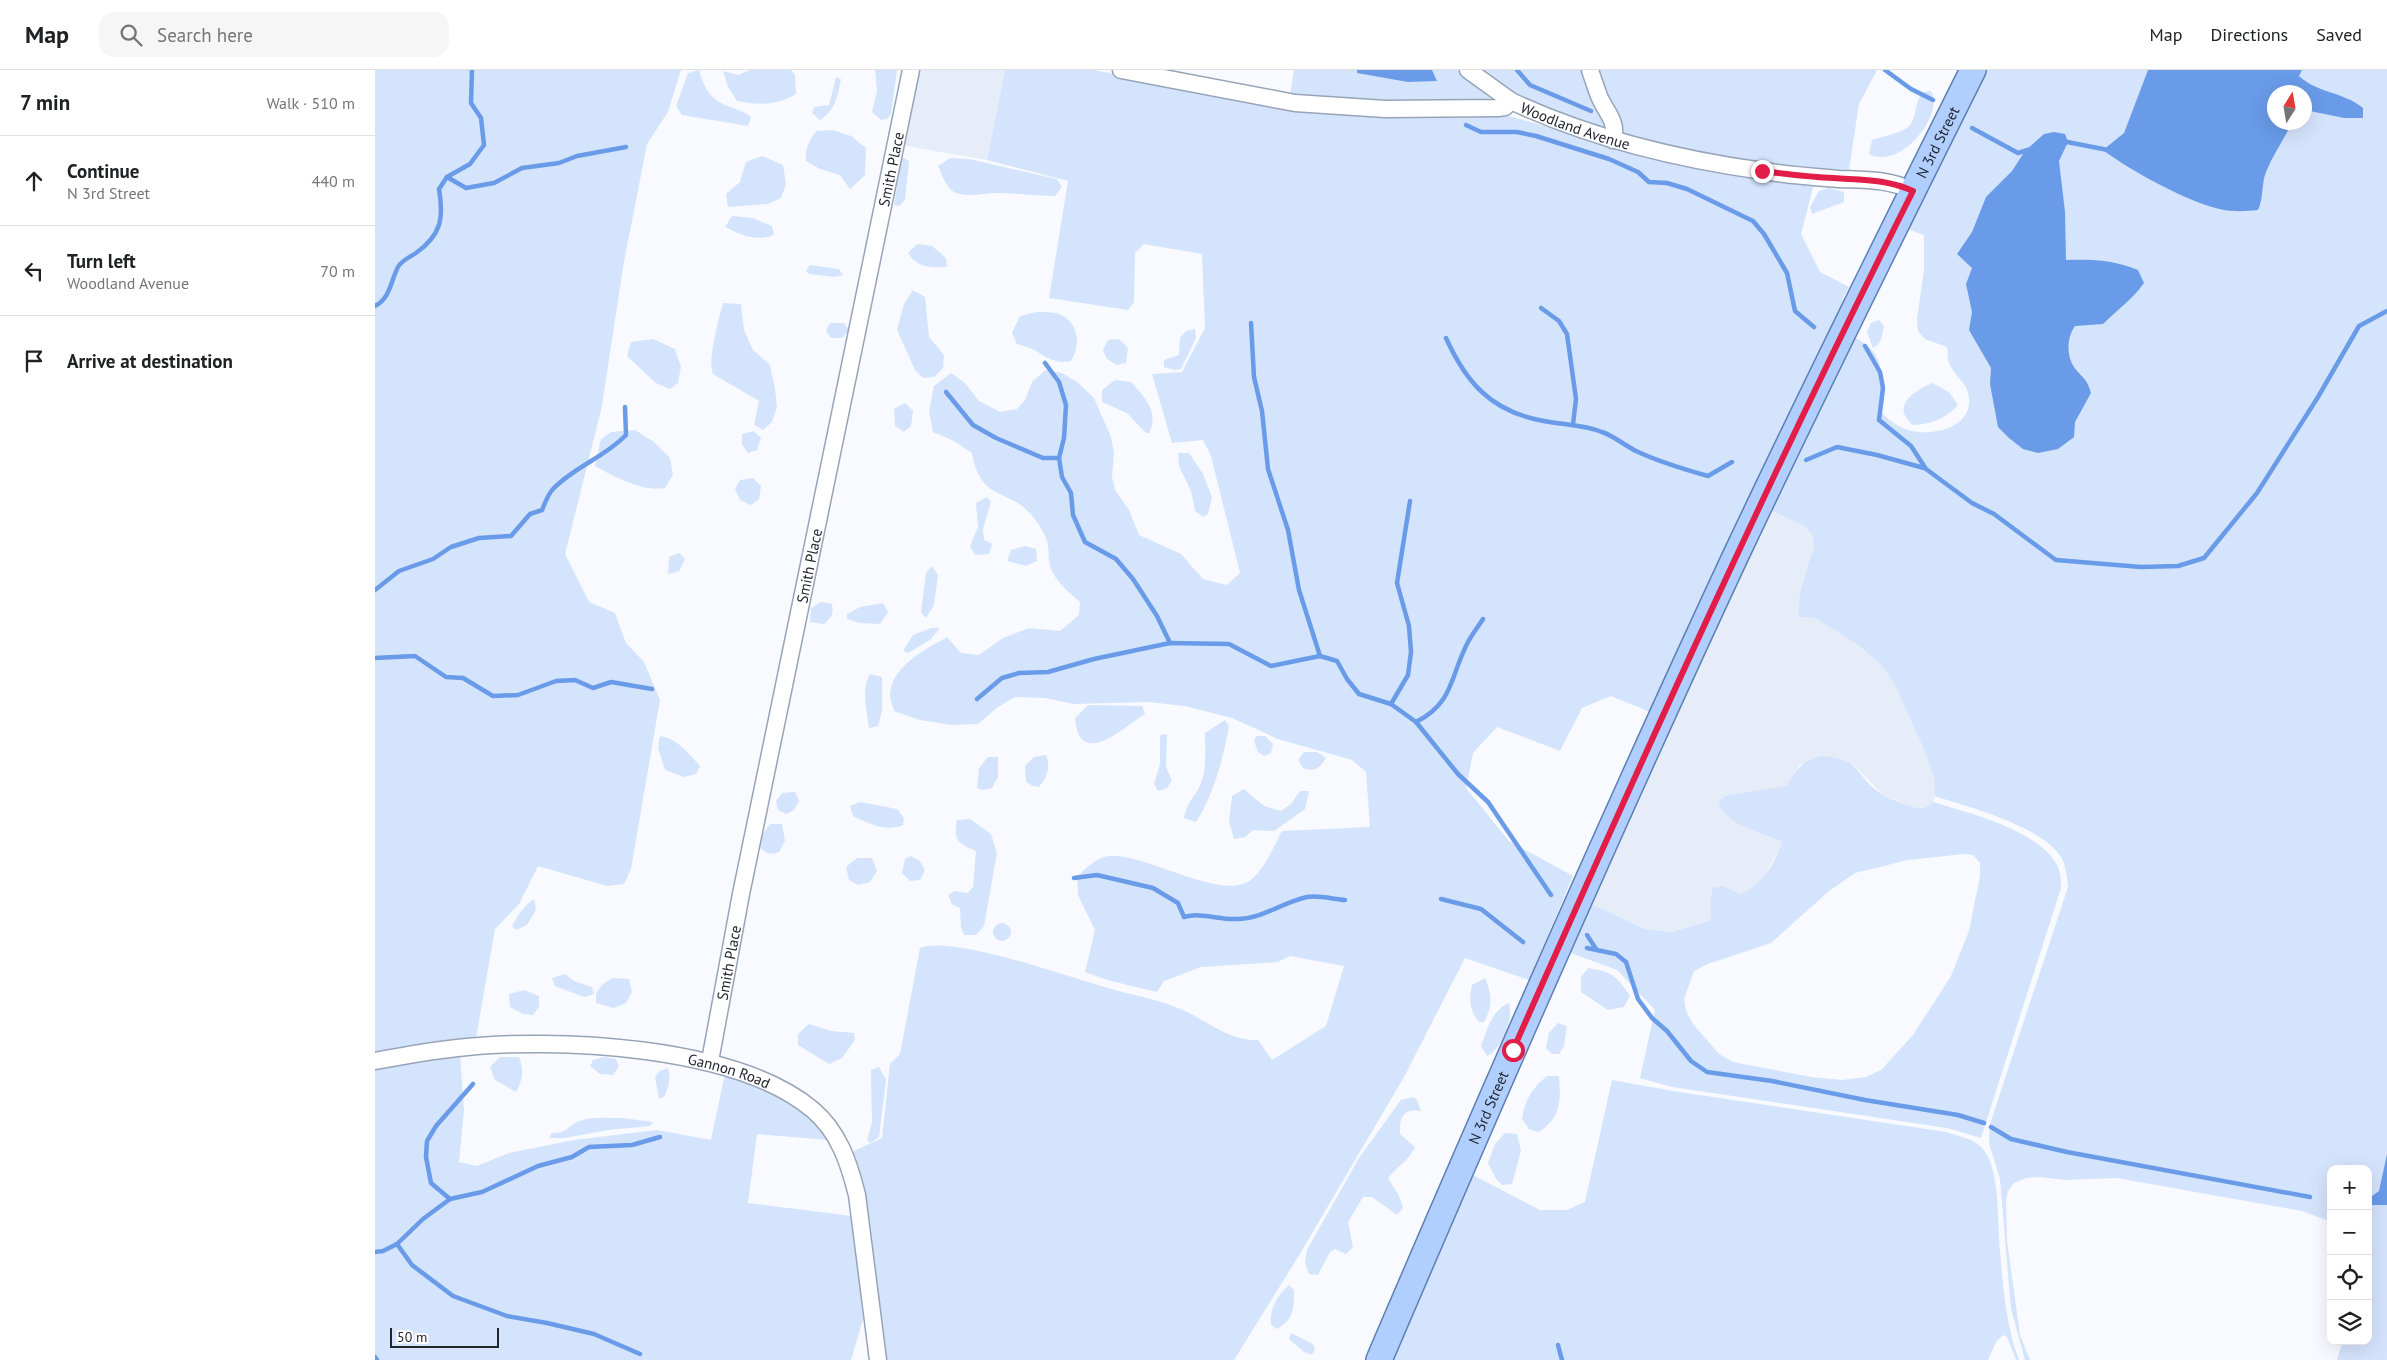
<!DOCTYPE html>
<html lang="en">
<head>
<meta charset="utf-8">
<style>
  body { margin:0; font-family:"PT Sans",sans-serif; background:#f6f6f6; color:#202124 }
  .controls { position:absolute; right:15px; bottom:15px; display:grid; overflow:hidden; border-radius:10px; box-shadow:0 5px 20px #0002 }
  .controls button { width:45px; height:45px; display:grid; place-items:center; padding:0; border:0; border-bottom:1px solid #e0e0e0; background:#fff; color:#202124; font:25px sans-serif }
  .compass { position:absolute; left:1892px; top:15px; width:45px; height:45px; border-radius:50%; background:#fff; box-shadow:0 5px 20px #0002; rotate:11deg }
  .scale { position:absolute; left:15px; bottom:12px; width:109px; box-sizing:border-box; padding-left:5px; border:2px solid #20252d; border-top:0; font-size:14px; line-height:18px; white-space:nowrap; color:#20252d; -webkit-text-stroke:4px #fff; paint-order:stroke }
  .stop { position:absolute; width:15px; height:15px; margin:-11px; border:4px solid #e11d48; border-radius:50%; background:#fff }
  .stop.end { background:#e11d48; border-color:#fff; box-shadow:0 1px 5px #0008 }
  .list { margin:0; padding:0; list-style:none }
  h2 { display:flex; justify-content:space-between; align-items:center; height:65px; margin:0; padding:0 20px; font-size:21px }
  h2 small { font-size:16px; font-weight:400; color:#757577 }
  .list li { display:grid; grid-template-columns:32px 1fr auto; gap:15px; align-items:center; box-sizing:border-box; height:90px; padding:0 20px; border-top:1px solid #e0e0e0 }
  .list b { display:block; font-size:19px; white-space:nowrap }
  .list p { margin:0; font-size:16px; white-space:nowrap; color:#757577 }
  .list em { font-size:16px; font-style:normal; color:#757577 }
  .icon { flex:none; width:28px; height:28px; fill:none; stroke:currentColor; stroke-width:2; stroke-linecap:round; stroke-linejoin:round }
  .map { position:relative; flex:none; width:2012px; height:1290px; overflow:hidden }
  header { display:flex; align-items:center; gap:30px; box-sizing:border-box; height:70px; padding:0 25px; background:#fff; border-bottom:1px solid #e0e0e0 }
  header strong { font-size:24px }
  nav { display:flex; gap:28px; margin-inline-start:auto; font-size:18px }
  .search { width:350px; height:45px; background:#f6f6f6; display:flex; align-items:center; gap:12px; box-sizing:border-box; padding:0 18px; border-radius:15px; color:#757577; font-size:19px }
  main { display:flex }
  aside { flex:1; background:#fff }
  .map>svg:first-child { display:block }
  .built { fill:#e6edf8 }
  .green { fill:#d4e4fc; fill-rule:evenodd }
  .water { fill:#699be9 }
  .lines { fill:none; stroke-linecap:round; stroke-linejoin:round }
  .stream { stroke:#699be9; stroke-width:4.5 }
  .street-casing { stroke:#97a4b8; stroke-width:19 }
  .primary-casing { stroke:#5c7fb4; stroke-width:28 }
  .street { stroke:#fff; stroke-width:16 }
  .primary { stroke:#b1cffe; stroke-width:25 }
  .route { stroke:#e11d48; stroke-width:6 }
  .labels { text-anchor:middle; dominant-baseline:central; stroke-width:4; stroke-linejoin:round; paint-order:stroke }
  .street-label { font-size:15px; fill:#20252d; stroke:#fff }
</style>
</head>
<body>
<header>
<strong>Map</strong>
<div class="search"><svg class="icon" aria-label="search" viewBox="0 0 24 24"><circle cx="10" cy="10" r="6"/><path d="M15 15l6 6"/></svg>Search here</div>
<nav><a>Map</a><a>Directions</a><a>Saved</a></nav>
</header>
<main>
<aside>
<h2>7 min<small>Walk · 510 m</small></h2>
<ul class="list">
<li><svg class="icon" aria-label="ahead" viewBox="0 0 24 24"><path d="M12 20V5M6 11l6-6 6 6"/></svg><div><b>Continue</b><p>N 3rd Street</p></div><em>440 m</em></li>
<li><svg class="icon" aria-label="left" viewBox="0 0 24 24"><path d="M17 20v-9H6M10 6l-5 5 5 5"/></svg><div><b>Turn left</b><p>Woodland Avenue</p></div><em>70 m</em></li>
<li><svg class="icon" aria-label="arrive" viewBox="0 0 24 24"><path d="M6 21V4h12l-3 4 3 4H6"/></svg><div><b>Arrive at destination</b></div></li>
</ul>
</aside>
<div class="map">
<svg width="2012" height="1290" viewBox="0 0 2012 1290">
  <rect width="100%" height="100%" fill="#f8faff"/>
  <!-- built -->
  <g class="built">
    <path d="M543,0H630L612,90L526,75Z"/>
    <path d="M1391,438L1429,456L1437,464L1439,476L1423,547L1440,548L1483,575L1506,595L1520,615L1547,675L1559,707L1560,726L1558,732L1548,740L1535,737L1507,724L1479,695L1425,694L1412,716L1400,719L1379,760L1407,771L1404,781L1387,809L1376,819L1366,824L1348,816L1335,830L1336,850L1297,862L1270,859L1212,832Z"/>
  </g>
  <!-- green -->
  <g class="green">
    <path d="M0,0H306L293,42L272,74L248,197L227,336L190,484L214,532L240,543L251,573L269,592L285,630L256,799L249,814L232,816L163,796L144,834L120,859L101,968L0,983Z"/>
    <path d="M324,0C328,14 333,26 346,33C357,39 366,39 376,47L373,56L307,45L301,36L313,3Z"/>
    <path d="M375,0H416L420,5L421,24C401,36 384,35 362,31L353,17L348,1L363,5Z"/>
    <path d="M500,0H522L516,44L512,49L506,50L497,42L502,21Z"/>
    <path d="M630,0H719L857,28L1127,44L1229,73L1439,114L1426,164L1445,202L1474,217L1469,226L1462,249L1275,642L1236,626L1207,638L1185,681L1122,657L1098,683L1091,718L1134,771L1198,806L1154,910L1090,888L1029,1007L923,1187L859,1290H510L489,1126L484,1101L477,1082L507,1068L515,994L525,984L545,878C578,865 692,907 730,917C754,925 780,928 803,938C831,949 852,971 883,970L897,990L951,956L969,896L915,886L903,892L826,897L789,911L782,922L732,910L710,902L720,860L703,825L702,806C711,799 721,788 733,786C768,781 849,834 877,809C891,796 898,778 907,761L995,757L991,702L977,690L903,669L857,648L810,636L773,632L699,634L670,628L640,627L623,637L603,654L576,655L545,650L519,641C518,636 515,630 515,625C517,595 550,580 572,567L586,583L604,585L628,568L654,558L685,561L704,545L705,532C695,523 683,514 677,501C672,492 675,481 672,471C670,464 664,454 659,448C634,416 606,434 597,383L579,371L558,362L554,341L559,316L576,303L590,313L604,331L625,342L642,339L650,330L657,312L670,300L687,303L702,312L719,328L736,367L739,383L737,407L740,420L754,440L764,465L806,484L828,509L852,515L865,503L836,386L828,370L797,373L777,304L807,302L830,258L827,184L769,174L760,183L759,232L753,240L674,228L693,111L612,90Z"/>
    <path d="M919,0H1082L1117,30L1007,33L915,26Z"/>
    <path d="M1102,0H1211L1232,54L1228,58L1200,50L1139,24Z"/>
    <path d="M1219,0H1502L1484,34L1474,100C1397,97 1323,83 1248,64Z"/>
    <path d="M1607,0H2012V1290H1962L1968,1271H1993V1099H1956V1152L1927,1141L1742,1108L1690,1110L1665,1107L1651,1108L1639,1113L1633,1121L1631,1130L1632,1171L1645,1265L1655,1290H1650L1636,1239L1625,1109L1614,1073L1615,1054L1693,817C1692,807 1691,796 1686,787C1667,756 1593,737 1560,726L1559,707L1547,675L1520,615L1506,595L1483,575L1440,548L1423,547L1425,523L1439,476L1437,464L1429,456L1391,438L1477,266C1515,284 1505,308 1507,343C1514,350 1523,357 1533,360C1555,367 1597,359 1594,328C1593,313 1581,308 1575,295C1572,290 1573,283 1572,277L1550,269L1543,261L1542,248L1549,200V165L1529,158ZM1900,22H1930V52H1900Z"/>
    <path d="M461,7L466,9C463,25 460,41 445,50L437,43L439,37L454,35Z"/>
    <path d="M1556,21C1570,46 1524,101 1494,84L1497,70C1508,66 1532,63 1537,52C1542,41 1540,31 1548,22Z"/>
    <path d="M458,60L476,66L491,78L490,105L475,119L465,105L445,99L431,91C430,78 434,71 441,61Z"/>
    <path d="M387,86L408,95L411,114L406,128L393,134L353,137L351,124L365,112L371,92Z"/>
    <path d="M527,87L534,91L530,130L524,136L519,135Z"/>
    <path d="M575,88L594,89L682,109L687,117L680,126C660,126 641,123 622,123C609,123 591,128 579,122C571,118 567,104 563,96Z"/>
    <path d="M1454,118L1469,122V132L1437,144L1435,137L1444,121Z"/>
    <path d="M357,146L378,148L397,156L399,165C381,172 366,165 350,157Z"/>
    <path d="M542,174L557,176L571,188L572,197C556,198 542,198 533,183Z"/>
    <path d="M435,195L464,199L468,205L460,207L434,204L431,201Z"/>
    <path d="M538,220L550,227L554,267L569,285L568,298L559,307L548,308L540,300L522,260L529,234Z"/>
    <path d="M348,233L366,234L369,260L378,280L395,295L400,319L402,337L397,352L388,360L379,355L384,331L338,304C332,292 344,248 348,233Z"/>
    <path d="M661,242C667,242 675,242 681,243C703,249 707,274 696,291C680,294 675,289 661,281C656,278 648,276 642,274L637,263L645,246Z"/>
    <path d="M1504,250L1509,256C1507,265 1507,274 1498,278L1492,262L1496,253Z"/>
    <path d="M455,253H469L474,260L467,268H456L451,261Z"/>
    <path d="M820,259L821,268L806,299L799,300L789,297V290L804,285L805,268L811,261Z"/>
    <path d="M278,269L300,279L306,297L303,313L295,319L281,313L252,286L256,272Z"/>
    <path d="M744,269L753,278L751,293L742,295L732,289L728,280L733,270Z"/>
    <path d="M740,310L756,312C769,326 785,343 774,363H771L752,343L727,332V320Z"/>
    <path d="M1557,313L1574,322L1583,335C1570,349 1557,354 1538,355C1515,336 1539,321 1557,313Z"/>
    <path d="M530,333L538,341L536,356L529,362L520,356L519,339Z"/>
    <path d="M260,360L279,372L295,388L298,405L290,418C267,422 240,407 220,396L226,369L236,362Z"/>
    <path d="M378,361L386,368L382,380L373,383L367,374V364Z"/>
    <path d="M803,383H814L828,404L837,427L833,444L828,447L820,441L816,421L804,396Z"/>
    <path d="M378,408L386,416L384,429L376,435L365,430L360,419L365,410Z"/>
    <path d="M612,427L616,432L608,459L609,470L617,474L614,484L600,485L595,476L603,457L601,433Z"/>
    <path d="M650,476L661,479L662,491L651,496L632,491L636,480Z"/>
    <path d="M304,483L310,489L304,501L293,504L294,487Z"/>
    <path d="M557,496L563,505L559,535L551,548L546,542L551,503Z"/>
    <path d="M446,532L457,534C459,544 456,548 449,554L435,552L436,538Z"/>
    <path d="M508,533L513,542L505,554L485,553L472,549V544L485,537Z"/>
    <path d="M556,558H565L555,570L533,583L528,581L538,565Z"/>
    <path d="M495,604L507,607V641L503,656L494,658C492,640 486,620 495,604Z"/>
    <path d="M713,635L767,636L770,644C748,658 704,700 700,648Z"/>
    <path d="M850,650L854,656C848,689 839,724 821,752L809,748C813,729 820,728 826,713C832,699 830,679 830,663Z"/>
    <path d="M792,664L791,697L797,710L792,718L783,721L779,714L785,694V665Z"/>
    <path d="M285,666C303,669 313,683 325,696L321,704L309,707L290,700L283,678Z"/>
    <path d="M881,666H890L898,674L896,683L889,686L883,682L879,671Z"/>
    <path d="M929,682H942L951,688C945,698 939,703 928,698L923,690Z"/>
    <path d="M671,685C676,698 672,707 664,717L658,716L651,712L650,696L659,687Z"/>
    <path d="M1446,686C1490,689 1478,706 1507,724C1519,731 1534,737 1548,739L1558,732C1593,743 1664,760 1682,795C1686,803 1686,810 1686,818L1606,1068L1572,1058L1297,1017L1265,1008L1280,940L1242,900L1190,881L1212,832L1270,859L1297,862L1336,850L1335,830L1338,818L1348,816L1366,824C1387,814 1401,793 1407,771C1384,762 1353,756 1343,732L1350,726L1411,716C1423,699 1425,692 1446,686ZM1589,784L1598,785L1605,793V806L1594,861L1576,906L1538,965L1506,1000L1491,1007L1467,1010L1436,1007L1358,992L1344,984L1318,954L1311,941L1309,929L1319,901L1333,894L1396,873L1453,822L1480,803L1533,790Z"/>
    <path d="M613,687H623V707L617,718L608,720L602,718L604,698Z"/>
    <path d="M869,719L889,736L906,741L916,734L925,721H934L930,739L899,761L878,760L870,767L859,769L854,752L857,726Z"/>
    <path d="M420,722L424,731L419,740L411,744L403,740L401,731L407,723Z"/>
    <path d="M485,732L522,739L529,748L528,755C510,762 495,754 478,746L475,736Z"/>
    <path d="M595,749L616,764L622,783L609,856L601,865H589L586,857L585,838L577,834L573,825L580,821L593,823L598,817L601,781C583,773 578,771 582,750Z"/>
    <path d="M395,754H407L410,771L404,782C395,785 391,784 385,777L387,765Z"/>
    <path d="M536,786L545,791L550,800L545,810L535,811L527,803L530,789Z"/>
    <path d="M482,788H497L502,801L495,812L483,815L474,810L471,797Z"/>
    <path d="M159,829L161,840L152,855L141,860L137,856C143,845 148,836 159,829Z"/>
    <circle cx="627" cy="862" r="9"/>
    <path d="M1213,898C1237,902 1241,905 1255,926L1249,937L1233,940L1206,922V907Z"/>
    <path d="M190,904L199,911L217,917L219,924L209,927L180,916L177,908Z"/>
    <path d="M238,908L254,909L257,922L251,933L239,938L221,933V923L228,914Z"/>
    <path d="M1110,908C1117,924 1118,936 1109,952H1104C1094,940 1094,929 1097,915Z"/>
    <path d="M149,920L164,926V937L158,945L148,944L135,937L134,924Z"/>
    <path d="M1134,933C1139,949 1127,979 1112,986L1106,976C1112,960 1117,940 1134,933Z"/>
    <path d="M1183,953L1192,956L1189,976L1184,984H1177L1171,978L1174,963Z"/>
    <path d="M434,954L456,961L479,963L480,970L467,988L454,994L423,975V964Z"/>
    <path d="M85,985L89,1040L84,1092L102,1096L134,1083L199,1070L282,1060L336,1070L350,1003L418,1034L436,1047L454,1070L382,1064L373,1133L477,1146L488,1249L476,1290H0V997Z"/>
    <path d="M125,987H144C149,1000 148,1010 141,1022L120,1010L115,997Z"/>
    <path d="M229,987L241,989L244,996L238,1005L225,1004L215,996L218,990Z"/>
    <path d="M504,997L511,1010L504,1067L495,1073L492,1070L497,1053L496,1000Z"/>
    <path d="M293,998C296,1010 294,1016 289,1027L284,1029L280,1007L285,1001Z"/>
    <path d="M1172,1006H1184C1186,1029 1186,1048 1164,1062L1154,1059L1147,1049C1150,1030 1156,1019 1172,1006Z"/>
    <path d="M1237,1010L1298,1021L1571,1062C1583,1066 1597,1068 1606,1077C1626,1096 1622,1155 1625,1181C1628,1217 1631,1256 1644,1290H1641L1632,1267L1628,1265L1621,1272L1613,1290H1013L1094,1103L1165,1140H1192L1210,1132Z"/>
    <path d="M1038,1027L1042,1030L1046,1041C1028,1038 1024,1048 1025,1064L1040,1077C1035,1089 1022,1097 1013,1108L1024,1126L1028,1138L1022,1145L997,1127H988L973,1152L978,1177L971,1184L960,1179L955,1182L943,1205L934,1204L930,1192L932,1180L984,1088L1026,1030Z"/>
    <path d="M247,1048L278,1052L275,1056L233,1060L190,1068H174L177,1063C193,1063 190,1058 202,1052C215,1046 233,1048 247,1048Z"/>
    <path d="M1130,1063L1142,1064L1146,1081L1137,1114L1127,1115L1121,1109L1113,1093L1120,1074Z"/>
    <path d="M914,1215L919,1220C919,1238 919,1249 902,1259L896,1255C895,1237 901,1227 914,1215Z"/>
    <path d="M916,1263L938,1274L940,1280L937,1285L929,1282L914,1269Z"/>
  </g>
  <!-- water -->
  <g class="water">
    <path d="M982,0H1057L1062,11L1033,12L982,3Z"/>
    <path d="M1773,0H1927L1924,6C1942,23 1969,22 1988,38V48H1969L1930,40V22H1900V52L1917,53C1909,69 1898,85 1891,102C1886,115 1889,127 1883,140C1872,141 1861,142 1849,140C1816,134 1754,100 1728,80L1749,63Z"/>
    <path d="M1679,62L1690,64L1693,72L1684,91L1690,142L1691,190C1717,189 1739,190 1763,200L1769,213C1758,229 1742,240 1728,254L1700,256C1692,267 1691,285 1699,297C1707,308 1712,308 1716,323L1700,352L1699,367L1683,379L1663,383L1648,379L1634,368L1623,357L1615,314L1616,298L1594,260L1597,242L1591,214L1597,198L1582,184L1597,162L1611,127L1637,101L1650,81L1669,64Z"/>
    <path d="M2012,1084V1135H1993V1129L2004,1121Z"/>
  </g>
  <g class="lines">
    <!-- stream -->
    <g class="stream">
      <path d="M1142,0L1155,15L1216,41"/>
      <path d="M1510,0L1536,19L1558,30"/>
      <path d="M1091,55L1106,62H1142L1161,66L1234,89L1263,102L1274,112L1292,113L1312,119L1378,151L1389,164L1412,203L1420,241L1439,257"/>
      <path d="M1597,58L1643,83L1656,79"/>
      <path d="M1687,71L1733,80"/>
      <path d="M72,107L91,118L119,113L147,98L184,93L202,86L251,77"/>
      <path d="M0,236C15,229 16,210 23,197C26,191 35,187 41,183C66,165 69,149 64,119L72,107L95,94L109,75L106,48L96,33L97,0"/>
      <path d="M1166,238L1184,251L1192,264L1201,329L1198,354"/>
      <path d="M876,253L879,307L887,341L893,399L913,460L924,520L945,586"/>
      <path d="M1071,268C1091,312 1115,340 1164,350C1185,355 1207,354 1227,362C1239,366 1249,375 1261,381C1284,392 1308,399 1333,406L1357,392"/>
      <path d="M1490,276L1505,302L1508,318L1504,350L1536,376L1551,399L1597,433L1619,444L1681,490L1766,497L1803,496L1829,488L1882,423L1943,327L1984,256L2012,241"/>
      <path d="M670,293L684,312L691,335L689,368L684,388L687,407L696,423L698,445L710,472L741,489L758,509L782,546L795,573"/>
      <path d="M571,322L598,355L621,368L668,388H684"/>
      <path d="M1431,390L1462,377L1502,385L1549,398"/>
      <path d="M0,520L24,501L58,489L76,477L104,468L136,466L155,444L167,440C170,433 173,424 178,419C199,397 230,387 251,365L250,337"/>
      <path d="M0,588L40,586L71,607L88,608L118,626L143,625L181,611L200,610L218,618L236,612L277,619"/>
      <path d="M602,629L627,608L644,603L673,602L719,589L795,573L854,574L896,596L945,586L962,591L972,609L984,624L1016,634L1041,652L1083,704L1113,732L1176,825"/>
      <path d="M1016,634L1033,605L1036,582L1034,556L1022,513L1035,431"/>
      <path d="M1041,652C1079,633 1075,606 1093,572C1097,564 1103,557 1108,549"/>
      <path d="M699,808L722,805L778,818L803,833L809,847C826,842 844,850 862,849C887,849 908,832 932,827C943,825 958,829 970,830"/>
      <path d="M1066,829L1106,839L1148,872"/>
      <path d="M1212,865L1221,879"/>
      <path d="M1212,878L1241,884L1251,892L1263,929L1277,948L1292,961L1316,991L1332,1002L1397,1011L1490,1030L1583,1045L1609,1053"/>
      <path d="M1616,1057L1636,1069L1692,1082L1935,1127"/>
      <path d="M75,1129L56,1113L51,1087L52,1071L61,1056L98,1014"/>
      <path d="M22,1174L37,1195L78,1226L132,1246L172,1253L219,1264L265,1284"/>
      <path d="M0,1182L8,1181L22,1174L48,1149L75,1129L107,1122L163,1096L197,1087L214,1077L257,1075L285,1067"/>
      <path d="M1183,1275L1187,1290"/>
      <path d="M0,1287L2,1290"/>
    </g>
    <defs>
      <g id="street">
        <path id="s1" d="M746,0L920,33L1010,39L1123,38L1130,37L1136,31C1215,68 1302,89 1388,101C1413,105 1439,107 1464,109C1491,110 1514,109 1538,121"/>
        <path d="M1093,0L1136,31"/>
        <path d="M1215,0C1218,9 1221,18 1224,26C1231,43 1243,51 1238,70"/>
        <path id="s2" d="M0,991C27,986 55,981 82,978C179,967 361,975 438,1040C464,1062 474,1093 482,1125L503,1290"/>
        <path id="s3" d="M335,991L366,824L536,0"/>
      </g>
      <g id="primary">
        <path id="s4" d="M1004,1290C1119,1021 1236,753 1360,487C1437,324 1517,162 1598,0"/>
      </g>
    </defs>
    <!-- street casing -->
    <use href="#street" class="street-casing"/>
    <!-- primary casing -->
    <use href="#primary" class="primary-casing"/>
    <!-- street -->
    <use href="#street" class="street"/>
    <!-- primary -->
    <use href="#primary" class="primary"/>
  </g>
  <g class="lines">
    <!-- route -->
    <path class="route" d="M1138,980C1266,691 1396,403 1538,121C1512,109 1487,110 1459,108C1435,107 1411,104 1387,101"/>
  </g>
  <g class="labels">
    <!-- street labels -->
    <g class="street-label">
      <text stroke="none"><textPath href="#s1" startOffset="465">Woodland Avenue</textPath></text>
      <text stroke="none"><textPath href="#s4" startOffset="1340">N 3rd Street</textPath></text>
      <text stroke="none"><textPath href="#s3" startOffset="910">Smith Place</textPath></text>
      <text stroke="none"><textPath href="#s3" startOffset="505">Smith Place</textPath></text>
      <text stroke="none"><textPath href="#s3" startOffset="100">Smith Place</textPath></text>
      <text stroke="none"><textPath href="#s2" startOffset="358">Gannon Road</textPath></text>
      <text stroke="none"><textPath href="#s4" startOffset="275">N 3rd Street</textPath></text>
    </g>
  </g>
</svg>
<div class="controls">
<button>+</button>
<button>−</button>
<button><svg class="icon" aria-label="locate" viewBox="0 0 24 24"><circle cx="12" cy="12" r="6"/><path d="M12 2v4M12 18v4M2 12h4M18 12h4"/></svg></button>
<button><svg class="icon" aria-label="layers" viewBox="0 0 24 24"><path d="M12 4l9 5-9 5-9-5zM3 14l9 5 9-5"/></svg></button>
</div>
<svg class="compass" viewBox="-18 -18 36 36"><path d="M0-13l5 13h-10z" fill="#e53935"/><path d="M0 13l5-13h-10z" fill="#757577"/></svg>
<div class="scale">50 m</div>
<div class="stop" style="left:1138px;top:980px"></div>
<div class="stop end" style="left:1387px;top:101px"></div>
</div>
</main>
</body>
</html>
